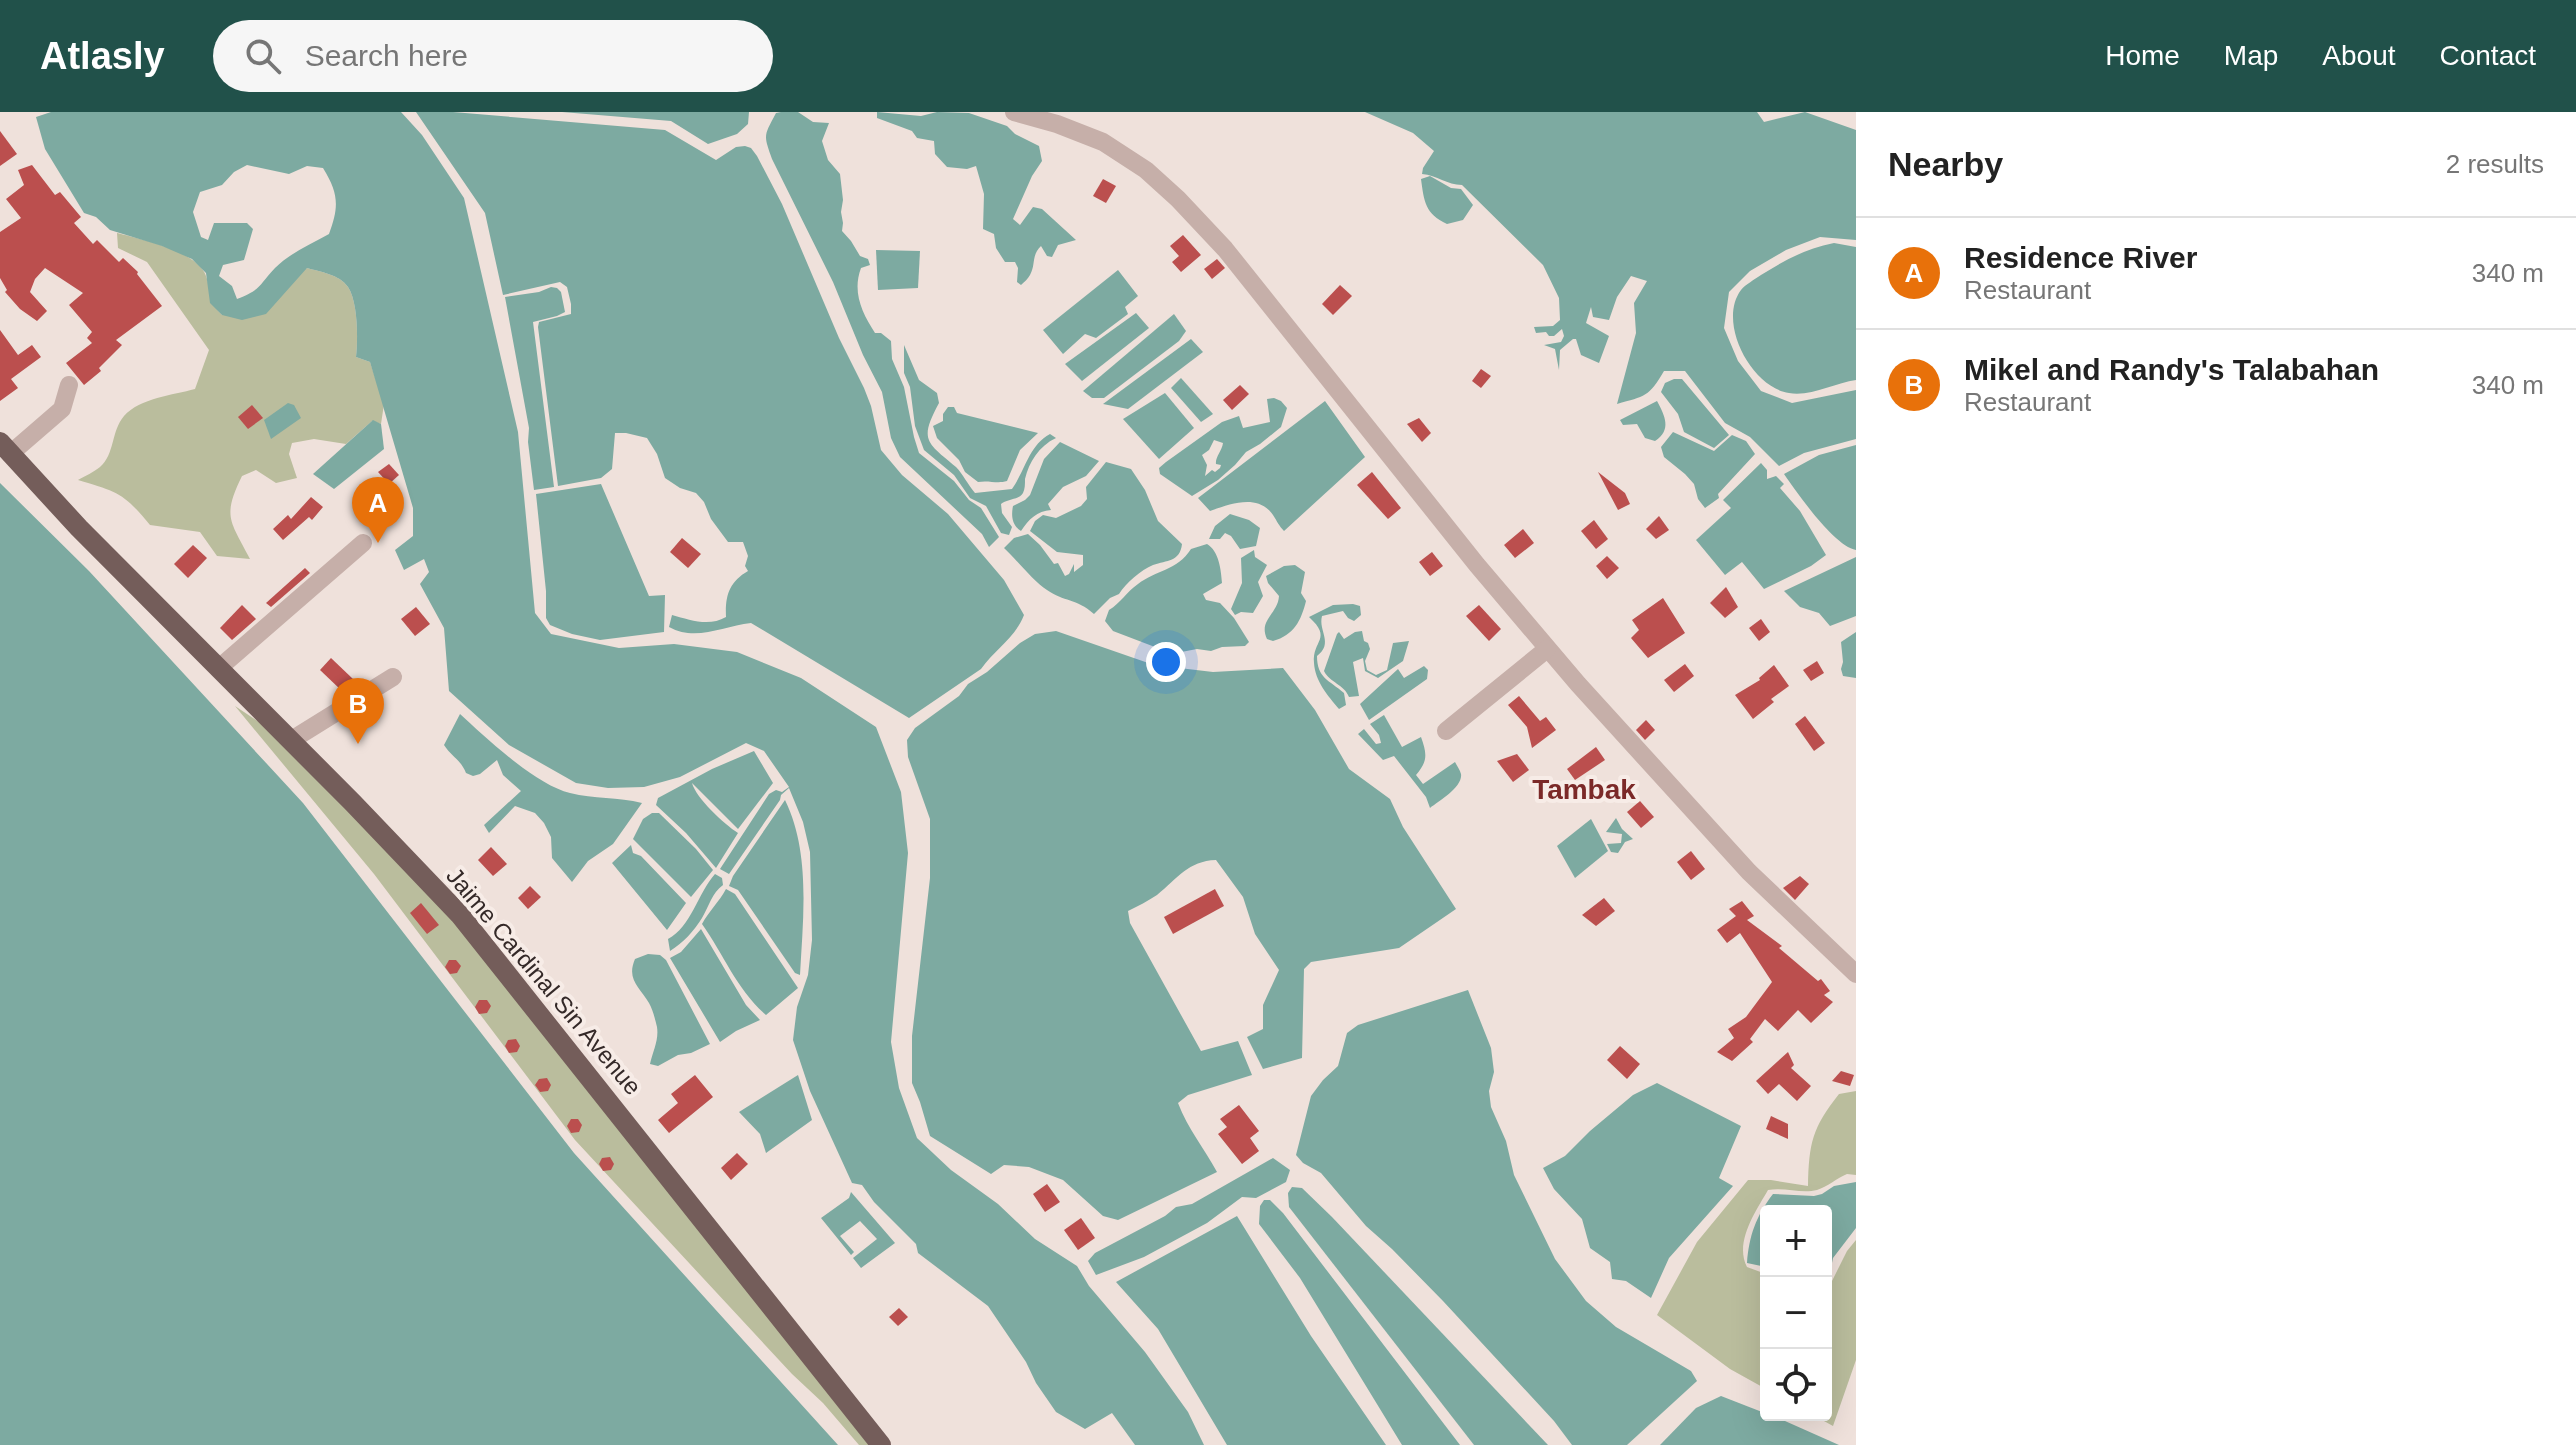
<!DOCTYPE html>
<html lang="en">
<head>
<meta charset="utf-8">
<style>
  body { margin:0; font-family:Helvetica,sans-serif; background:#f6f6f6; color:#222 }
  .controls { position:absolute; right:24px; bottom:24px; display:grid; overflow:hidden; border-radius:8px; box-shadow:0 8px 32px #0002 }
  .controls button { width:72px; height:72px; display:grid; place-items:center; padding:0; border:0; border-bottom:2px solid #e0e0e0; background:#fff; color:#222; font:40px sans-serif }
  .you { position:absolute; left:1166px; top:550px; width:28px; height:28px; margin:-20px; border:6px solid #fff; border-radius:50%; background:#1a73e8; box-shadow:0 0 0 12px #1a73e833 }
  .badge { display:grid; place-items:center; width:52px; height:52px; border-radius:50%; background:#21514a; color:#fff; font-size:26px; font-weight:700 }
  .pin { position:absolute; translate:-50% -66px; filter:drop-shadow(0 2px 4px #0008) }
  .pin::after { content:''; position:absolute; top:42px; width:28px; height:24px; background:inherit; clip-path:polygon(0 0,100% 0,50% 100%) }
  .list { margin:0; padding:0; list-style:none }
  h2 { display:flex; justify-content:space-between; align-items:center; height:104px; margin:0; padding:0 32px; font-size:34px }
  h2 small { font-size:26px; font-weight:400; color:#767676 }
  .list li { display:grid; grid-template-columns:52px 1fr auto; gap:24px; align-items:center; box-sizing:border-box; height:112px; padding:0 32px; border-top:2px solid #e0e0e0 }
  .list b { display:block; font-size:30px; white-space:nowrap }
  .list p { margin:0; font-size:26px; white-space:nowrap; color:#767676 }
  .list em { font-size:26px; font-style:normal; color:#767676 }
  .icon { flex:none; width:44px; height:44px; fill:none; stroke:currentColor; stroke-width:2; stroke-linecap:round; stroke-linejoin:round }
  .map { position:relative; flex:none; width:1856px; height:1333px; overflow:hidden }
  header { display:flex; align-items:center; gap:48px; box-sizing:border-box; height:112px; padding:0 40px; background:#21514a; color:#fff }
  header strong { font-size:38px }
  nav { display:flex; gap:44px; margin-inline-start:auto; font-size:28px }
  .search { width:560px; height:72px; background:#f6f6f6; display:flex; align-items:center; gap:20px; box-sizing:border-box; padding:0 28px; border-radius:44px; color:#767676; font-size:30px }
  main { display:flex }
  aside { flex:1; background:#fff }
  .map>svg:first-child { display:block }
  .green { fill:#babd9d }
  .water { fill:#7daaa1; fill-rule:evenodd }
  .building { fill:#bb4f4e }
  .lines { fill:none; stroke-linecap:round; stroke-linejoin:round }
  .minor { stroke:#c6afa9; stroke-width:18 }
  .major { stroke:#745d5a; stroke-width:20 }
  .labels { text-anchor:middle; dominant-baseline:central; stroke-width:8; stroke-linejoin:round; paint-order:stroke }
  .street-label { font-size:24px; fill:#342928; stroke:#f7ece7 }
  .quarter-label { font-size:28px; font-weight:bold; fill:#7b2928; stroke:#f7ece7 }
</style>
</head>
<body>
<header>
<strong>Atlasly</strong>
<div class="search"><svg class="icon" aria-label="search" viewBox="0 0 24 24"><circle cx="10" cy="10" r="6"/><path d="M15 15l6 6"/></svg>Search here</div>
<nav><a>Home</a><a>Map</a><a>About</a><a>Contact</a></nav>
</header>
<main>
<div class="map">
<svg width="1856" height="1333" viewBox="0 0 1856 1333">
  <rect width="100%" height="100%" fill="#efe1db"/>
  <!-- green -->
  <g class="green">
    <path d="M117,121C140,127 198,139 206,164C213,184 205,185 222,203L307,156C320,160 339,162 348,175C358,190 358,227 356,245L370,250L384,292L381,312L372,309L346,332L314,327L292,331L289,342L297,366L276,371L256,358L242,364C222,405 230,408 250,447L217,444L200,420L150,413C123,380 117,380 78,368C85,364 94,360 100,355C115,342 111,319 124,304C140,286 173,283 195,277L209,238L147,150L118,136Z"/>
    <path d="M235,594L259,610L358,706L472,827L869,1333H859L823,1291L792,1262L575,1028L374,762Z"/>
    <path d="M1856,979V1063L1847,1062C1837,1066 1827,1075 1817,1078C1801,1082 1785,1075 1768,1078C1756,1099 1734,1130 1747,1155L1766,1162V1277L1730,1257L1657,1203L1697,1130L1748,1068H1771L1808,1074C1809,1031 1812,1016 1839,982Z"/>
    <path d="M1856,1128V1248L1833,1314L1813,1303H1826V1172L1831,1171L1847,1139Z"/>
  </g>
  <!-- water -->
  <g class="water">
    <path d="M51,0H401L422,23L464,86L518,320L535,501L551,522L619,536L674,532L737,540L801,566L876,615L901,680L908,741L891,930L899,976L917,1026L951,1058L998,1092L1035,1127L1077,1154L1089,1174L1145,1240L1188,1300L1204,1333H1135L1112,1301L1085,1317L1056,1300L1036,1271L1026,1250L988,1194L918,1141L916,1132L874,1090L862,1073L852,1071L810,979L793,928L797,895L808,863L812,828L810,740L803,710L789,676L781,683L780,688L729,762L720,757L769,682L776,678L782,680L789,675L764,639L746,631L680,665L644,675L608,676L576,671L509,633L449,579L444,516L420,472L429,460L424,447L404,458L395,438L413,424V396L370,250L356,245C358,227 358,190 348,175C339,162 320,160 307,156L266,202L242,208L222,203L210,191L206,161L192,147L162,134L110,118L96,105L84,101L45,37L36,5ZM247,53L289,62L307,54L323,56C339,82 339,95 329,122C311,132 290,141 275,156C259,173 261,178 237,187L232,174L219,164L223,153L244,148L253,117L247,111H214L208,128L201,125L193,100L200,80L222,73L234,60Z"/>
    <path d="M416,0H453L665,18L716,48L736,35L745,34L751,36L757,44L782,92L839,226L864,276L871,294L881,338L902,363L948,402L1004,468L1024,503C1015,526 995,537 981,557L909,606L751,511C723,514 696,530 669,515L672,503C690,508 709,515 726,505C725,484 729,470 748,459L745,454L748,444L743,430H728L711,407L704,390L696,381L680,376L665,366L657,342L647,326L626,321H615L612,357L601,366L558,374L538,215L539,210L571,202V192L567,175L560,170L503,183L485,101Z"/>
    <path d="M562,0H749L748,12L737,22L708,32L671,9Z"/>
    <path d="M781,0H798L813,10L829,11L822,29L828,48L840,62L843,88L841,100L843,111L842,119L851,129L860,144L868,147L870,153L861,156C852,180 862,201 875,221H881L891,229L892,247L904,275L914,325L919,341L954,369L969,388L981,396L999,425L989,435L982,422L900,345L891,326L882,280L863,243L833,170L772,47C763,22 764,24 776,1Z"/>
    <path d="M877,0L921,4L937,0L969,1L1007,14L1015,22L1039,34L1042,49L1032,64L1013,107L1020,113L1033,95L1042,97L1076,128L1058,133L1052,145L1047,144L1041,134C1031,144 1036,152 1030,163C1028,167 1024,170 1021,173L1017,170L1018,156L1015,150H1005L996,136L994,122L983,117L984,82L976,54L967,57L947,55L935,42L934,29L917,26L912,19L877,6Z"/>
    <path d="M1365,0H1757L1764,10L1805,0L1856,18V128L1820,125L1786,138L1750,159L1729,180L1724,216L1738,249L1761,279L1792,291L1856,278V327L1804,341L1779,354L1750,325L1725,311L1685,259H1664C1649,285 1645,284 1617,292L1636,221L1634,191L1647,169L1631,164L1617,185L1609,208L1593,205L1591,195L1586,211L1609,224L1599,251L1581,243L1576,227H1573L1560,238L1559,258L1555,237L1544,233L1561,230L1564,224L1562,217L1554,224H1549L1546,220L1536,221L1534,215L1553,214L1560,208L1559,186L1543,153L1462,73C1447,73 1437,63 1422,62L1423,56L1434,39L1413,21Z"/>
    <path d="M1430,64L1451,76L1461,77L1473,93L1463,108L1447,112C1425,102 1424,89 1421,67Z"/>
    <path d="M1834,131L1856,135V268C1835,271 1810,285 1789,281C1751,275 1717,210 1741,178C1746,172 1754,168 1761,163C1785,148 1805,137 1834,131Z"/>
    <path d="M876,138L920,139L918,176L878,178Z"/>
    <path d="M1118,158L1138,184L1125,195L1128,202L1096,226L1085,222L1063,242L1043,218Z"/>
    <path d="M551,175L557,176L561,180L565,200L557,204L533,210L554,375L534,378L528,330L529,316L505,185L539,180Z"/>
    <path d="M1136,201L1149,216L1082,269L1065,252Z"/>
    <path d="M1174,202L1186,219L1179,229L1104,286H1092L1083,279Z"/>
    <path d="M1191,227L1203,240L1128,297L1103,292Z"/>
    <path d="M904,233L919,268L937,281L939,291C919,328 926,330 956,355C963,362 968,373 975,381L1012,377C1025,359 1029,333 1050,322L1056,326C1039,334 1029,350 1025,367C1025,372 1025,377 1023,381C1019,388 1007,387 1001,392L1002,401L1012,415L1009,423L1001,421L986,394L970,386L954,363L924,338L915,314L910,275L904,261Z"/>
    <path d="M1181,266L1213,302L1201,310L1171,276Z"/>
    <path d="M1674,267H1682L1729,323L1714,336L1684,320L1678,302L1661,280L1665,271Z"/>
    <path d="M1165,281L1194,316L1159,347L1123,307Z"/>
    <path d="M1274,286L1281,289L1287,296L1281,315L1260,332L1246,340L1235,353L1218,368L1192,384L1160,362L1159,356L1166,350L1222,310L1239,304L1243,316L1270,310L1267,287ZM1214,328L1223,331C1222,339 1215,345 1216,352L1221,353L1220,356L1215,360L1212,358L1205,364L1207,353L1202,343L1209,338Z"/>
    <path d="M1325,289L1365,345L1284,419C1279,414 1277,409 1273,403C1258,381 1230,392 1210,399L1198,386Z"/>
    <path d="M1657,289C1665,304 1672,318 1655,329L1645,326L1637,312L1623,313L1620,308Z"/>
    <path d="M288,291L294,293L301,306L271,327L264,308Z"/>
    <path d="M948,295H954L957,301L1038,321L1020,338L1007,369C997,372 989,368 978,370L965,360L959,348L937,326L933,314L943,309V302Z"/>
    <path d="M373,308L381,312L384,337L334,377L313,362Z"/>
    <path d="M1673,320L1714,339L1732,323L1746,329L1755,342L1718,382L1719,386L1705,396L1698,387L1694,372L1685,362L1664,345L1661,335Z"/>
    <path d="M1060,330L1099,349L1086,364L1063,375L1048,392L1051,398C1037,399 1029,407 1021,419C1012,413 1011,404 1013,394L1025,388L1030,383L1044,347Z"/>
    <path d="M1856,333V438C1834,434 1798,382 1784,362L1819,343Z"/>
    <path d="M1106,350L1131,357L1145,378L1158,409L1182,432C1180,450 1167,448 1153,453C1141,458 1126,471 1119,482L1110,486L1094,502C1076,486 1064,490 1047,478C1034,470 1017,448 1004,436L1014,426L1028,422L1040,433L1054,452L1058,451L1065,464L1069,462L1074,452V460L1083,453V443L1057,440L1030,419L1035,409L1043,403L1056,406L1081,394L1087,387L1086,375Z"/>
    <path d="M1761,351L1767,358V367L1776,364L1784,372L1780,376L1800,399L1826,443L1811,454L1764,477L1742,450L1725,463L1696,428L1731,396L1723,388Z"/>
    <path d="M0,371L89,459L303,691L574,1041L838,1333H0Z"/>
    <path d="M601,372L649,484L665,483L664,520L600,528L572,522L550,513L546,506V479L536,382Z"/>
    <path d="M1230,402L1249,408L1260,416L1256,434L1240,437L1231,424L1225,421L1220,427H1209L1215,414Z"/>
    <path d="M1207,432C1219,439 1221,458 1222,471L1203,482L1206,488L1220,491L1234,506L1249,530L1245,534L1222,535L1211,539L1197,537L1176,541L1168,540L1113,519L1105,509L1109,498C1121,491 1126,480 1138,472C1156,458 1177,459 1191,437Z"/>
    <path d="M1254,438L1255,445L1267,453L1258,470L1263,484L1253,501L1241,500L1235,503L1231,497L1242,471L1241,446Z"/>
    <path d="M1856,445V504L1830,514L1819,501L1800,495L1784,479Z"/>
    <path d="M1295,453L1305,460L1301,481L1306,489C1301,509 1294,523 1273,529L1267,527C1258,508 1278,502 1279,484L1268,471L1266,464L1284,454Z"/>
    <path d="M1353,492L1360,494L1361,503L1354,509L1348,506L1343,499L1322,504C1318,519 1334,531 1317,544C1317,566 1329,568 1344,581L1346,593L1339,597C1328,584 1315,569 1314,551C1312,528 1333,527 1309,505L1333,493Z"/>
    <path d="M1056,519L1154,553L1213,560L1283,556L1315,598L1349,657L1390,687L1403,715L1456,797L1399,836L1311,850L1304,857L1302,946L1263,957L1247,925L1263,917V893L1279,858L1255,822L1243,785L1216,748C1188,749 1178,766 1157,783C1148,789 1138,794 1128,799L1130,811L1201,939L1238,929L1252,963L1188,983L1178,991C1188,1017 1204,1036 1217,1060L1118,1108L1103,1104L1063,1068L1029,1055L1004,1053L991,1062L930,1024L920,990L912,971V924L930,766V707L908,645L907,628L915,616L959,584L968,572L987,560L1020,531L1035,522Z"/>
    <path d="M1362,519L1364,529L1368,531L1370,537L1365,549L1367,558L1376,563L1387,558L1393,531L1409,529L1403,549L1378,566L1365,559L1363,546L1353,550L1359,584L1349,585C1344,572 1330,571 1324,559L1337,522L1339,520L1344,527L1355,520Z"/>
    <path d="M1856,520V566L1843,564L1841,557L1843,550L1841,530Z"/>
    <path d="M1424,554L1428,558L1427,567L1369,608L1360,592L1398,557L1404,566Z"/>
    <path d="M460,602C486,626 536,673 570,681C594,687 618,685 642,691L613,732L588,749L572,770L552,746L551,725L544,711L535,701L515,694L489,721L484,713L521,679L503,663L497,648L480,662L473,664L466,661C461,648 451,644 444,633Z"/>
    <path d="M1384,603L1402,635L1421,625C1427,642 1428,649 1416,663L1423,672L1455,650C1457,654 1460,658 1461,662C1463,675 1439,689 1430,696L1426,685L1394,644L1383,648L1358,622L1364,617L1376,632L1381,631L1379,623L1370,612Z"/>
    <path d="M754,639L773,671L738,717L692,671C696,686 724,712 738,721L716,756L686,721L656,693L658,686L712,657Z"/>
    <path d="M785,688C811,741 803,806 800,863L795,861L738,778L729,774L733,764Z"/>
    <path d="M652,701H659L696,737L713,758L691,785L633,727L643,707Z"/>
    <path d="M1616,706L1622,717L1633,727L1625,730L1618,741L1611,740L1607,732L1621,731L1622,722L1606,720Z"/>
    <path d="M1591,707L1608,739L1575,766L1557,734Z"/>
    <path d="M631,733L633,741L641,744L686,791L667,818L612,751Z"/>
    <path d="M715,762L722,766L723,773C712,781 709,794 702,806C694,819 683,831 670,839L668,827C691,815 698,781 715,762Z"/>
    <path d="M726,777L735,782L798,876L766,903C737,878 724,843 702,812C709,799 719,790 726,777Z"/>
    <path d="M701,817L746,893L760,908L736,919L720,930L670,846L681,840Z"/>
    <path d="M648,842L660,843L666,848L710,932L691,941L678,943L658,954L650,952C653,939 659,928 657,915C655,907 653,898 649,891C640,875 626,868 635,847Z"/>
    <path d="M1468,878L1491,936L1494,960L1489,979L1491,995L1506,1029L1514,1063L1555,1147L1586,1189L1616,1215L1691,1259L1697,1269L1627,1333H1572L1554,1309L1443,1189L1392,1137L1366,1114L1321,1061L1303,1051L1296,1043L1311,984L1323,968L1338,954L1347,921L1358,913Z"/>
    <path d="M798,963L812,1008L766,1041L760,1022L739,1000Z"/>
    <path d="M1657,971L1741,1014L1719,1066L1733,1074L1669,1146L1651,1186L1626,1169L1612,1167L1610,1150L1590,1136L1582,1107L1554,1077L1543,1056L1565,1044L1590,1019L1633,983Z"/>
    <path d="M1273,1046L1290,1058L1286,1070L1256,1086L1242,1085L1207,1111L1144,1145L1096,1163L1088,1149L1095,1141L1165,1104L1176,1095L1192,1092Z"/>
    <path d="M1856,1070V1116L1833,1146L1829,1166H1826V1099H1766V1155L1747,1151C1749,1124 1756,1104 1773,1082L1814,1084L1822,1082L1834,1074Z"/>
    <path d="M1292,1075L1302,1076L1332,1105L1548,1333H1474L1289,1095L1288,1081Z"/>
    <path d="M851,1080L895,1131L861,1156L853,1146L877,1127L860,1109L840,1124L854,1140L851,1143L821,1106L849,1086Z"/>
    <path d="M1264,1088H1270L1283,1101L1460,1333H1402L1300,1166L1259,1112L1260,1094Z"/>
    <path d="M1237,1104L1311,1224L1386,1333H1227L1158,1217L1116,1170Z"/>
    <path d="M1721,1284L1785,1309L1839,1333H1660L1696,1296Z"/>
  </g>
  <!-- building -->
  <g class="building">
    <path d="M0,19L17,42L0,54Z"/>
    <path d="M32,53L55,83L60,80L81,105L74,111L93,132L97,128L119,150L123,146L138,160L137,162L162,194L116,228L122,233L99,256L101,259L84,273L66,251L92,231L87,226L92,220L69,193L83,181L45,156L35,167L30,180L47,199L37,209L20,197L5,180L7,178L0,166V120L21,106L6,87L24,73L18,58Z"/>
    <path d="M1103,67L1116,74L1106,91L1093,84Z"/>
    <path d="M1183,123L1201,143L1181,160L1172,150L1179,144L1170,134Z"/>
    <path d="M1217,147L1225,156L1212,167L1204,157Z"/>
    <path d="M1340,173L1352,184L1333,203L1322,192Z"/>
    <path d="M0,218L18,243L32,233L41,245L11,267L18,276L0,289Z"/>
    <path d="M1481,257L1491,264L1481,276L1472,269Z"/>
    <path d="M1240,273L1249,282L1232,298L1223,288Z"/>
    <path d="M252,293L263,306L248,317L238,305Z"/>
    <path d="M1419,306L1431,321L1422,330L1407,312Z"/>
    <path d="M389,352L399,363L389,372L378,360Z"/>
    <path d="M1372,360L1401,396L1388,407L1357,373Z"/>
    <path d="M1598,360L1625,381L1630,392L1618,398Z"/>
    <path d="M311,385L323,395L312,408L309,405L283,428L273,417L288,403L291,407Z"/>
    <path d="M1659,404L1669,418L1656,427L1646,417Z"/>
    <path d="M1594,408L1608,427L1596,437L1581,419Z"/>
    <path d="M1523,417L1534,431L1515,446L1504,433Z"/>
    <path d="M682,426L701,442L688,456L670,440Z"/>
    <path d="M193,433L207,446L188,466L174,452Z"/>
    <path d="M1432,440L1443,454L1430,464L1419,450Z"/>
    <path d="M1607,444L1619,456L1607,467L1596,454Z"/>
    <path d="M305,456L310,461L271,495L266,491Z"/>
    <path d="M1726,475L1738,495L1725,506L1710,491Z"/>
    <path d="M1663,486L1685,521L1648,546L1631,526L1639,518L1632,508Z"/>
    <path d="M242,493L256,507L232,528L220,516Z"/>
    <path d="M1479,493L1501,517L1489,529L1466,504Z"/>
    <path d="M416,495L430,512L415,524L401,507Z"/>
    <path d="M1761,507L1770,520L1759,529L1749,516Z"/>
    <path d="M331,546L353,567L342,579L320,558Z"/>
    <path d="M1817,549L1824,561L1811,569L1803,558Z"/>
    <path d="M1685,552L1694,564L1674,580L1664,568Z"/>
    <path d="M1774,553L1789,574L1771,587L1774,590L1753,607L1735,583L1760,568L1759,566Z"/>
    <path d="M1519,584L1540,609L1546,605L1556,618L1532,636L1527,615L1508,593Z"/>
    <path d="M1805,604L1825,631L1814,639L1795,612Z"/>
    <path d="M1646,608L1655,618L1645,628L1636,618Z"/>
    <path d="M1596,635L1605,648L1575,668L1567,657Z"/>
    <path d="M1517,642L1529,658L1513,670L1497,649Z"/>
    <path d="M1640,689L1654,705L1641,716L1627,700Z"/>
    <path d="M491,735L507,752L493,764L478,748Z"/>
    <path d="M1691,739L1705,757L1691,768L1677,750Z"/>
    <path d="M1800,764L1809,772L1795,788L1783,776Z"/>
    <path d="M530,774L541,785L528,797L518,786Z"/>
    <path d="M1215,777L1224,794L1173,822L1164,805Z"/>
    <path d="M1604,786L1615,799L1596,814L1582,803Z"/>
    <path d="M1742,789L1754,804L1747,808L1782,834L1779,836L1818,869L1821,867L1830,879L1824,883L1833,890L1811,911L1798,898L1778,919L1765,907L1750,927L1753,930L1732,949L1717,940L1734,926L1728,917L1746,905L1772,870L1740,821L1727,831L1717,818L1736,804L1729,797Z"/>
    <path d="M421,791L439,813L427,822L410,801Z"/>
    <path d="M449,848H456L461,854L457,861L450,862L445,855Z"/>
    <path d="M479,888H487L491,894L487,901L479,902L475,895Z"/>
    <path d="M516,927L520,934L517,940L509,941L505,934L508,928Z"/>
    <path d="M1620,934L1640,952L1627,967L1607,948Z"/>
    <path d="M1788,940L1794,953L1791,956L1811,974L1797,989L1779,972L1768,982L1756,969Z"/>
    <path d="M1841,959L1854,963L1850,974L1832,969Z"/>
    <path d="M695,963L713,985L669,1021L658,1008L678,991L671,982Z"/>
    <path d="M547,966L551,973L548,979L540,980L535,973L539,967Z"/>
    <path d="M1239,993L1259,1019L1250,1026L1259,1039L1242,1052L1218,1022L1227,1015L1220,1007Z"/>
    <path d="M1771,1004L1788,1012V1027L1766,1017Z"/>
    <path d="M571,1007H578L582,1013L579,1020L571,1021L567,1014Z"/>
    <path d="M737,1041L748,1052L731,1068L721,1056Z"/>
    <path d="M610,1045L614,1052L611,1058L603,1059L599,1052L602,1046Z"/>
    <path d="M1047,1072L1060,1090L1045,1100L1033,1082Z"/>
    <path d="M1081,1106L1095,1126L1078,1138L1064,1118Z"/>
    <path d="M899,1196L908,1205L898,1214L889,1205Z"/>
  </g>
  <g class="lines">
    <!-- minor -->
    <g class="minor">
      <path d="M1014,0L1057,12L1103,30L1146,58L1178,87L1225,137L1477,453L1578,572L1749,760L1856,862"/>
      <path d="M10,342L62,297L69,273"/>
      <path d="M219,556L363,431"/>
      <path d="M1446,619L1547,537"/>
      <path d="M290,629L393,565"/>
    </g>
    <!-- major -->
    <path class="major" d="M0,330L79,416L353,691L460,803L881,1333"/>
  </g>
  <g class="labels">
    <!-- street labels -->
    <g class="street-label">
      <text transform="translate(544 869) rotate(50)">Jaime Cardinal Sin Avenue</text>
    </g>
    <!-- quarter labels -->
    <g class="quarter-label">
      <text x="1584" y="677">Tambak</text>
    </g>
  </g>
</svg>
<div class="controls">
<button>+</button>
<button>−</button>
<button><svg class="icon" aria-label="locate" viewBox="0 0 24 24"><circle cx="12" cy="12" r="6"/><path d="M12 2v4M12 18v4M2 12h4M18 12h4"/></svg></button>
</div>
<div class="you"></div>
<div class="pin badge" style="left:378px;top:431px;background:#e8710a">A</div>
<div class="pin badge" style="left:358px;top:632px;background:#e8710a">B</div>
</div>
<aside>
<h2>Nearby<small>2 results</small></h2>
<ul class="list">
<li><span class="badge" style="background:#e8710a">A</span><div><b>Residence River</b><p>Restaurant</p></div><em>340 m</em></li>
<li><span class="badge" style="background:#e8710a">B</span><div><b>Mikel and Randy's Talabahan</b><p>Restaurant</p></div><em>340 m</em></li>
</ul>
</aside>
</main>
</body>
</html>
